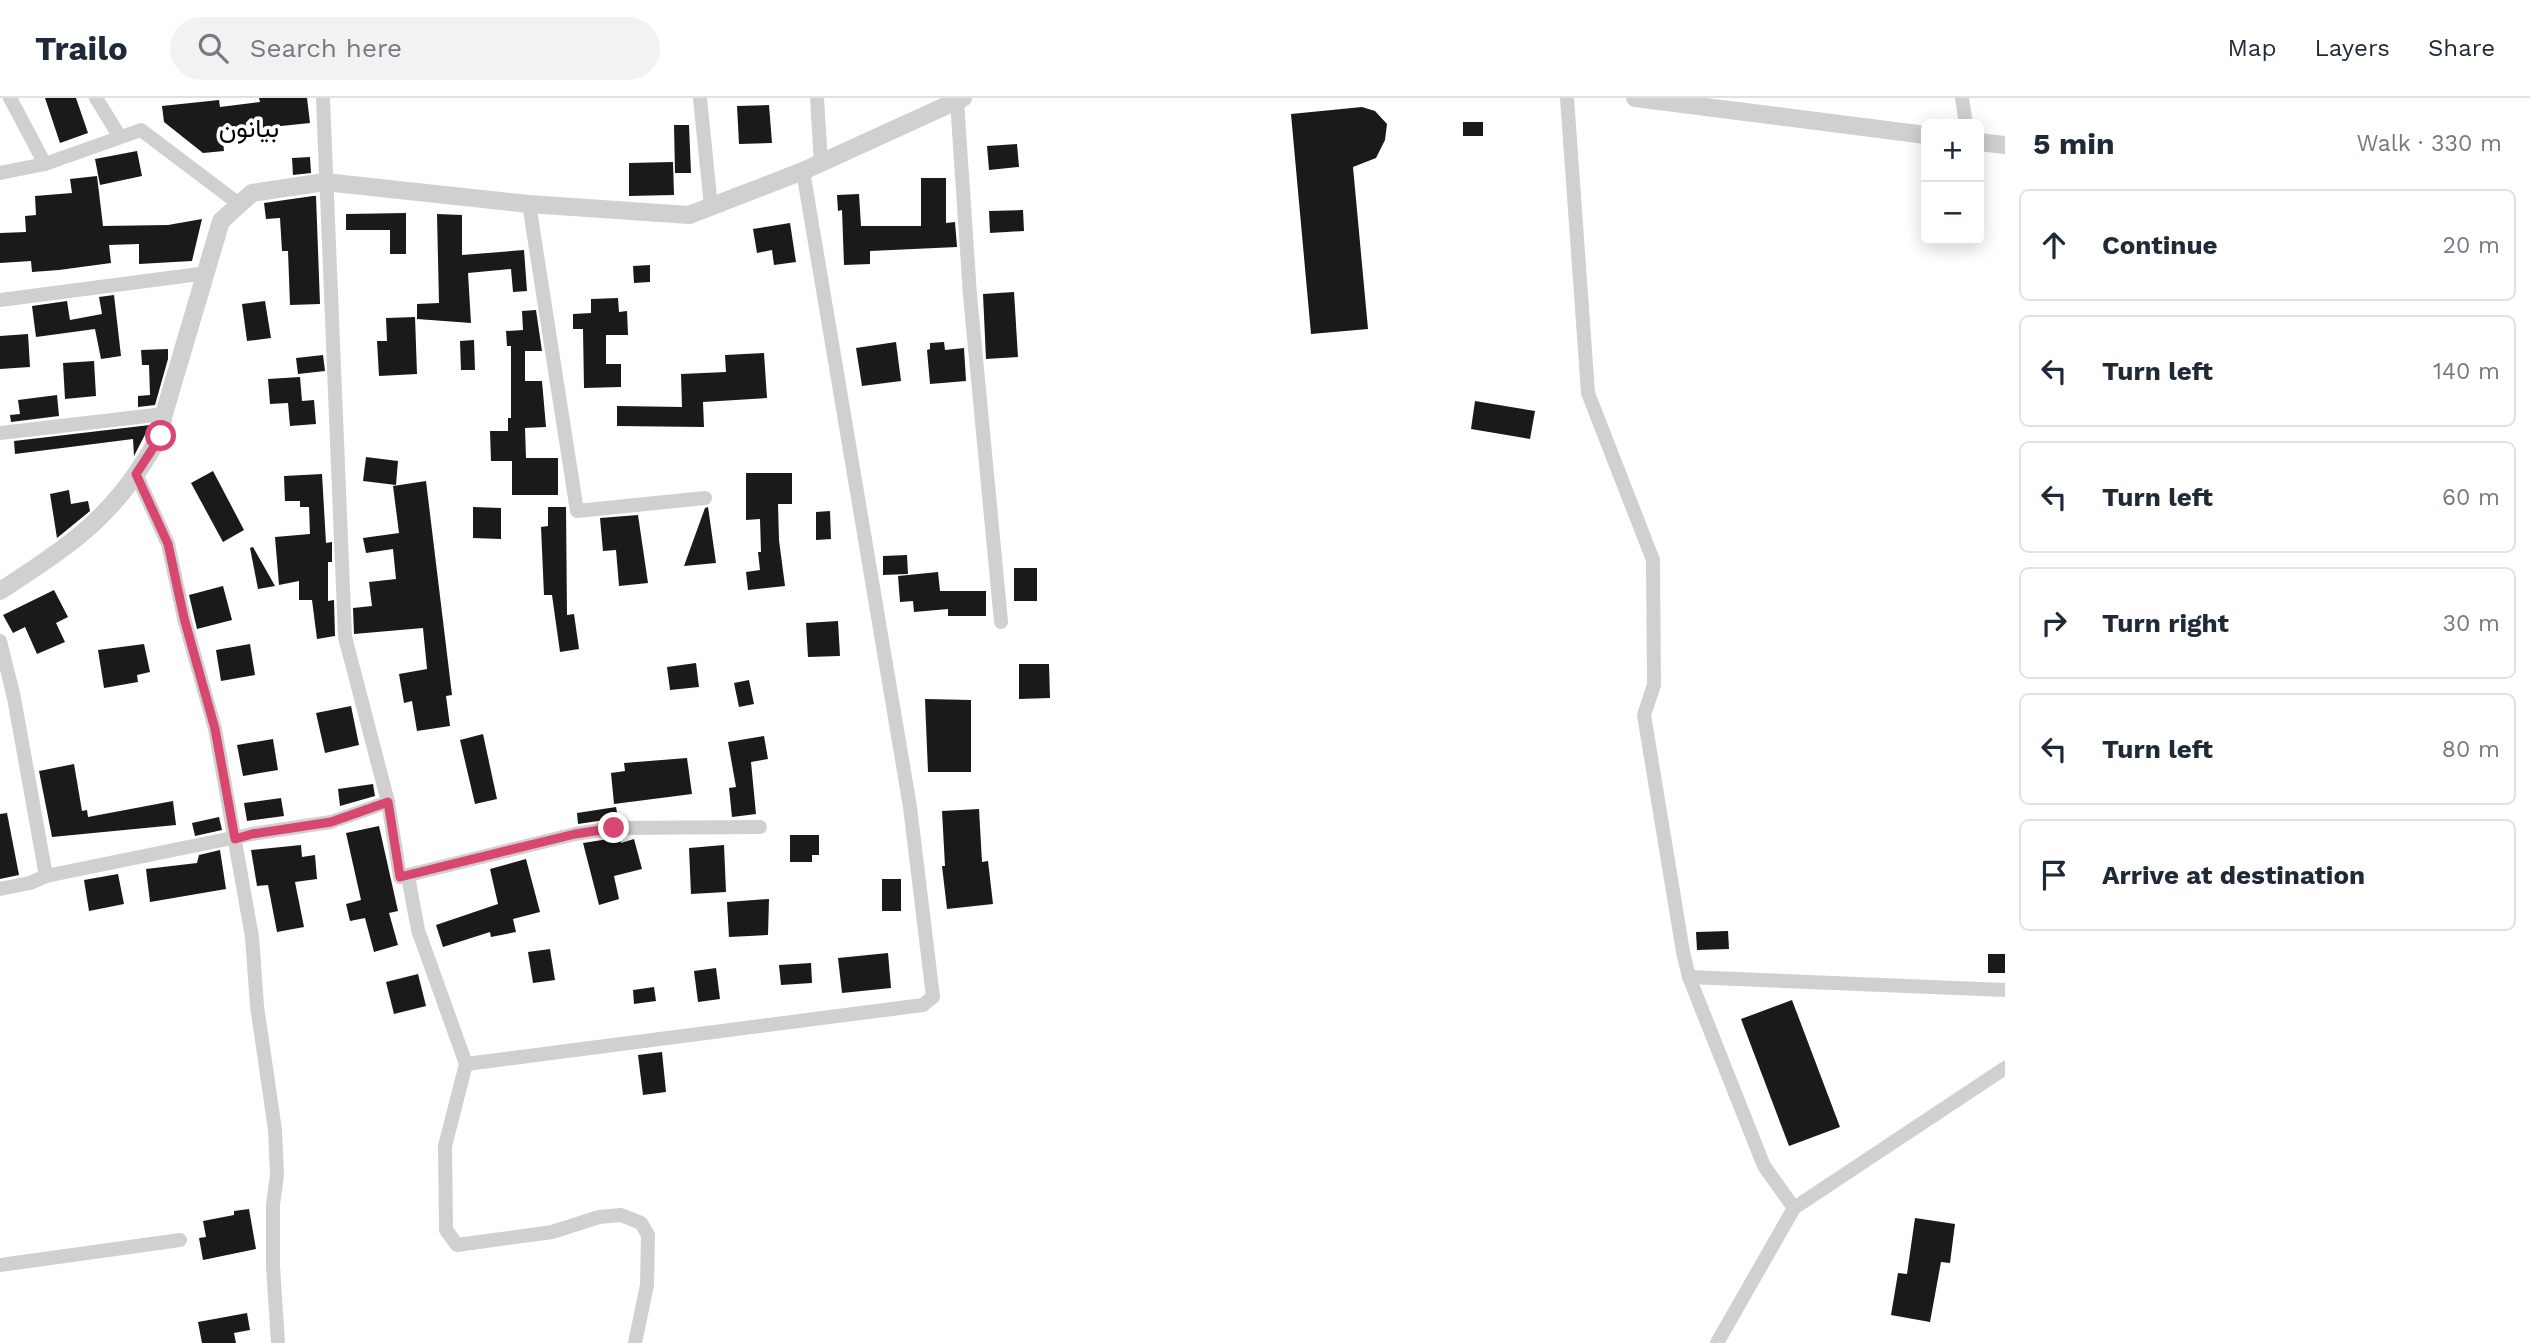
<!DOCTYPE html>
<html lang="en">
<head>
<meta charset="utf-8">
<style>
  body { margin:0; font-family:"Work Sans",Vazirmatn,sans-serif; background:#f2f2f3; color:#1f2937 }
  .controls { position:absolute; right:21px; top:21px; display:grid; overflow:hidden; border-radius:10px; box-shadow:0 4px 18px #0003 }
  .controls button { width:63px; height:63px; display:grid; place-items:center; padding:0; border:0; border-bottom:2px solid #e0e1e3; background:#fff; color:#1f2937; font:35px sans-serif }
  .stop { position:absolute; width:21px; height:21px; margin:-16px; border:5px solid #d8476f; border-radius:50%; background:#fff }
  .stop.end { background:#d8476f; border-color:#fff; box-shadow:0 2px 7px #0008 }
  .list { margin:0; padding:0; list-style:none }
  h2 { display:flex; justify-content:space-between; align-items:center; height:91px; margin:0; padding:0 28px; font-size:30px }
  h2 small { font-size:23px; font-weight:400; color:#747a83 }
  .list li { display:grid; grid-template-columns:46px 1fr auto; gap:21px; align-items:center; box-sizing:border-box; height:112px; margin:0 14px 14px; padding:0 14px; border:2px solid #e0e1e3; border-radius:10px }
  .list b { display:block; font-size:26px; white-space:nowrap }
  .list em { font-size:23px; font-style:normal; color:#747a83 }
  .icon { flex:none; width:38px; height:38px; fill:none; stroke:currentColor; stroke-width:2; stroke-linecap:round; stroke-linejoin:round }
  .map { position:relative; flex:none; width:2005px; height:1245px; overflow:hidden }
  header { display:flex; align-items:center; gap:42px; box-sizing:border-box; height:98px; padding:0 35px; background:#fff; border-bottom:2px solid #e0e1e3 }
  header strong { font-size:33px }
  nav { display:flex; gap:38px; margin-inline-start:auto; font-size:24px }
  .search { width:490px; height:63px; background:#f2f2f3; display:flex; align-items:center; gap:18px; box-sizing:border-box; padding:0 24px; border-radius:38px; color:#747a83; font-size:26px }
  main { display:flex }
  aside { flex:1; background:#fff }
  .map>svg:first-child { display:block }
  .building { fill:#1a1a1a }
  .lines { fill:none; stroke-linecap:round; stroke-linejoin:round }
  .minor { stroke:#d0d0d0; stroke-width:14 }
  .tertiary { stroke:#d0d0d0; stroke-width:18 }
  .route { stroke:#d8476f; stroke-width:9 }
  .labels { text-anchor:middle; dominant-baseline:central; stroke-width:7; stroke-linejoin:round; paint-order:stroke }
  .quarter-label { font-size:26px; fill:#000; stroke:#fff }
</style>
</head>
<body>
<header>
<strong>Trailo</strong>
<div class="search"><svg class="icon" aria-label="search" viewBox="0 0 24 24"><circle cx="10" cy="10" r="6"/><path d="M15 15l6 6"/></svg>Search here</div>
<nav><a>Map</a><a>Layers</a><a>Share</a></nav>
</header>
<main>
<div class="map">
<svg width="2005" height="1245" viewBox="0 0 2005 1245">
  <rect width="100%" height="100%" fill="#fff"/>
  <!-- building -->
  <g class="building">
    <path d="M45,0H76L88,35L60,45Z"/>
    <path d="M259,0H307L310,25L262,30V26L222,32L224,53L203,55L164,24L162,8L219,2L220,9L260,4Z"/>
    <path d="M769,7L772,45L739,46L737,8Z"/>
    <path d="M1362,9L1375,13L1387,26L1385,42L1376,60L1353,69L1368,231L1311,236L1291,16Z"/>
    <rect x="1463" y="24" width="20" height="14"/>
    <path d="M674,27H689L691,75H675Z"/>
    <path d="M1017,46L1019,69L989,72L987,48Z"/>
    <path d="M137,53L142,78L100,87L95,61Z"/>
    <path d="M310,59L311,75L293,77L292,60Z"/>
    <path d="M673,64L674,97L629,98V65Z"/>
    <path d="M97,78L103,128L168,127L202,121L192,163L139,166V146L109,147L111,165L59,172L32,174L31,163L0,165V135L26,134L25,118L36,117L35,98L72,95L70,81Z"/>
    <path d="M921,80H946V125L955,124L957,149L870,153V166L844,167L842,112L838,113L837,97L859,96L861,128H921Z"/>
    <path d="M313,98H316L320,206L290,207L288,153H282L280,120L266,121L264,105Z"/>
    <path d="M1023,112L1024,133L990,135L989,113Z"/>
    <path d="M406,115V156H390V132H346V116Z"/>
    <path d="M437,116L462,117V157L524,152L527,193L513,194L511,171L468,175L471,225L417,221V206L439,205Z"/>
    <path d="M790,125L796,164L774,167L772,152L757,155L753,131Z"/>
    <path d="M650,167V184L634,185L633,168Z"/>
    <path d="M1014,194L1018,259L986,261L983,196Z"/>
    <path d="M114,197L121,258L101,261L95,231L36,239L32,208L67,203L70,222L102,216L99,199Z"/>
    <path d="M618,200L619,214L627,213L628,237H606V266H621V289L584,290L583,231H573V216L591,215V201Z"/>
    <path d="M265,203L271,240L247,243L242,206Z"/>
    <path d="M536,212L542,253H525V283H542L546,329L525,330L526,360H558V397H512V363H491L490,333H508V320H511V248H507L506,233L523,232L522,213Z"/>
    <path d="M415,219L417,276L379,278L377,243H387L386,220Z"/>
    <path d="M28,236L30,269L0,271V238Z"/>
    <path d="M474,242L475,272H461L460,243Z"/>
    <path d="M896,244L901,283L862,288L856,250Z"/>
    <path d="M944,244L945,252L964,250L966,283L930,286L927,252L930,251V245Z"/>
    <path d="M168,251V261L155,307L138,309V298L150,297L149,267H142L141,252Z"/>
    <path d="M764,255L767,300L703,304L704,329L617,328V308L682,309L681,276L726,274L725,257Z"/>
    <path d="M323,257L325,273L298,276L296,260Z"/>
    <path d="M94,263L96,298L65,301L63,265Z"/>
    <path d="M300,279L302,303L314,302L316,326L290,328L288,305L270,306L268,281Z"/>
    <path d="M57,297L59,318L11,324L10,317L20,316L18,302Z"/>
    <path d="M1475,303L1535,313L1530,341L1471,331Z"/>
    <path d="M150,327L134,358L133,341L15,356L14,343Z"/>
    <path d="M366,359L398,363L396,387L363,383Z"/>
    <path d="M213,373L244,432L223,444L191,385Z"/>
    <path d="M746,375H792V406H778L779,442L785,488L748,492L746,474L760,472L758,454H761L760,421L746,422Z"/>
    <path d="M322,376L326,445L332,444V464H328V503L334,502L335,538L317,541L312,502H299V483L279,487L275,439L310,436L309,409H300V403H285L284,378Z"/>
    <path d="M426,383L452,597L446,598L450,628L417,633L412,603L404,605L399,576L427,571L423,530L354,536L353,510L372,508L369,484L396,481L393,451L366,455L363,440L399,435L393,388Z"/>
    <path d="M69,392L71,406L88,403L90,413L57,440L50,396Z"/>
    <path d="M473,409L501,410V441L473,440Z"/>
    <path d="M548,409H566L567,517L574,516L579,551L560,554L552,497H544L541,429L548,428Z"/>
    <path d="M708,409L716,465L684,468L705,410Z"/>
    <path d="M830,413L831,441L816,442V414Z"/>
    <path d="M638,417L648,485L619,488L616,452L603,453L600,420Z"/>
    <path d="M253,449L275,488L258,491L250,450Z"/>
    <path d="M907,457L908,476L883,477V458Z"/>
    <rect x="1014" y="470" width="23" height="33"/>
    <path d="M938,474L940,493H986V518H948V511L914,514L913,503L900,504L898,478Z"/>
    <path d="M223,488L232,522L197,531L189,497Z"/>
    <path d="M54,492L68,519L56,525L65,544L37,556L25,529L13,535L3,517Z"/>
    <path d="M838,523L840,558L808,559L806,525Z"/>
    <path d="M144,546L150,574L137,577L138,584L104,590L98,552Z"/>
    <path d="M250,546L255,577L221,583L216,552Z"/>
    <path d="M696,565L699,589L670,592L667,569Z"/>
    <path d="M1019,566H1049L1050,600L1019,601Z"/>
    <path d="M749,582L754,606L739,609L734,585Z"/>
    <path d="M925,601L971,602V674H928Z"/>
    <path d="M351,608L359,647L325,655L316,615Z"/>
    <path d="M483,636L497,701L475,706L460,642Z"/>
    <path d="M764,638L768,661L751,664L756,716L732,719L729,690L736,689L728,644Z"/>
    <path d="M273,641L278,672L243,678L237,647Z"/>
    <path d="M687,660L692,696L614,706L611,675L625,673L624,665Z"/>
    <path d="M74,666L82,713L87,712L88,719L173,703L176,727L52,739L39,673Z"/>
    <path d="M373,686L375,698L340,708L338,691Z"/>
    <path d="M281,700L284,718L247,723L244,705Z"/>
    <path d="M616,709L618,720L578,726L577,715Z"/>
    <path d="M979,711L982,764L988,763L993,806L947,811L942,768H945L942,713Z"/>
    <path d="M7,715L19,777L0,781V716Z"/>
    <path d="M219,719L222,732L195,738L192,725Z"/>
    <path d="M379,728L398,813L389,815L398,847L374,854L365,820L350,823L346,806L361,802L346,735Z"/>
    <path d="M790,737H819V757H812V764H790Z"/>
    <path d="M615,740H621V745L634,741L642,771L614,778L619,801L599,807L583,745Z"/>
    <path d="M301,747L302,759L315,757L317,781L295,784L304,829L277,834L268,787L257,788L251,752Z"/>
    <path d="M724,747L726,794L691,796L689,750Z"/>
    <path d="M220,752L226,791L150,804L146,771L197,765L199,757Z"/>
    <path d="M526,761L540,814L513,821L516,834L491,839L490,834L443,849L436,827L498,806L490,771Z"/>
    <path d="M118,776L124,806L89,813L84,782Z"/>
    <rect x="882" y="781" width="19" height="32"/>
    <path d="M769,801L768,837L729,839L727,804Z"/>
    <path d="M1728,833L1729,851L1697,852L1696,834Z"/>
    <path d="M550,851L555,882L533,885L528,854Z"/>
    <path d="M888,855L891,890L842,895L838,860Z"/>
    <rect x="1988" y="856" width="17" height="19"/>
    <path d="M811,865L812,885L781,887L779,867Z"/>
    <path d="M716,870L720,901L698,904L694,873Z"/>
    <path d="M418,876L426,908L394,916L386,884Z"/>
    <path d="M654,889L656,903L634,906L633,892Z"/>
    <path d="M1792,902L1840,1029L1789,1048L1741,921Z"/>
    <path d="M662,954L666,994L643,997L638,957Z"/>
    <path d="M249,1111L256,1151L203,1162L199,1140L206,1139L203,1123L234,1117V1113Z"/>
    <path d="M1915,1120L1955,1126L1950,1165L1941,1164L1930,1224L1891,1217L1898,1175L1907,1176Z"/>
    <path d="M247,1215L250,1232L234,1235L236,1245H202L198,1224Z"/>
  </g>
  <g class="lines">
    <!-- minor -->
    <g class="minor">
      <path d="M10,0L45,66L141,32L239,106"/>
      <path d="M96,0L120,39"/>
      <path d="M323,0L345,539L388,704L400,779L575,736L614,730L760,729"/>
      <path d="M700,0L711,109"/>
      <path d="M817,0L821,65"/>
      <path d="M1567,0L1588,295L1653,462L1654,587L1644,617L1683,854L1689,879L1764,1068L1794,1110"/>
      <path d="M1962,0L1966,26"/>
      <path d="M957,3L970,197L1001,524"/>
      <path d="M0,75L45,66"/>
      <path d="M529,106L577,413L705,400"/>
      <path d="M0,202L207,175"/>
      <path d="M0,335L164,316"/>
      <path d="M136,376L168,446L184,520L215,631L252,839L257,908L275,1032L277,1077L273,1107V1168L278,1245"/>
      <path d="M0,543L14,600L46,778L252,736L331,724L388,704"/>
      <path d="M408,778L418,832L466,966L445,1048L446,1132L457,1147L552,1134L599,1119L621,1117L641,1125L648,1137L647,1187L635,1245"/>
      <path d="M0,791L30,785L46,778"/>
      <path d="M1689,879L2005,892"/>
      <path d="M466,966L923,907L933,899L910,709L803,73"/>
      <path d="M0,1167L180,1142"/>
      <path d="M1717,1245L1794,1110L2005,970"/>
    </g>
    <!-- tertiary -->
    <g class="tertiary">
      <path d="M1635,0L1926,37"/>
      <path d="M1979,44L2005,47"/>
      <path d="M0,493C57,456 102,428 140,370C153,350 161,340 164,316L221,123L252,95L325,84L529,106L689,117L803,73L963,0"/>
    </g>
  </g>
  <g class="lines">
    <!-- route -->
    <path class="route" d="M161,338L136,376L168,446L184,520L215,631L235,741L252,736L331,724L388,704L400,779L575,736L614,730"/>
  </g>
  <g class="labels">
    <!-- quarter labels -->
    <g class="quarter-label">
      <text x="249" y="30">بيانون</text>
    </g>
  </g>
</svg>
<div class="controls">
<button>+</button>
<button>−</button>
</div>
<div class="stop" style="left:161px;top:338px"></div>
<div class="stop end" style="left:614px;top:730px"></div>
</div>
<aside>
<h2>5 min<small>Walk · 330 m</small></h2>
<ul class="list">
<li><svg class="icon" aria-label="ahead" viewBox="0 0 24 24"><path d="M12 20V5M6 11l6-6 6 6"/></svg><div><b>Continue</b></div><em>20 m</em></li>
<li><svg class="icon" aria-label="left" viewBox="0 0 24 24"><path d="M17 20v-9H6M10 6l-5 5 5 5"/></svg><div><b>Turn left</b></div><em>140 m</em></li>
<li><svg class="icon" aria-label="left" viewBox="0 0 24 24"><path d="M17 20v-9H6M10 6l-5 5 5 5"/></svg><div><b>Turn left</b></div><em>60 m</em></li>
<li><svg class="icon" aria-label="right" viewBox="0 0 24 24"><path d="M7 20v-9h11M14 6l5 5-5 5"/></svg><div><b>Turn right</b></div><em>30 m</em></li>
<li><svg class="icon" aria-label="left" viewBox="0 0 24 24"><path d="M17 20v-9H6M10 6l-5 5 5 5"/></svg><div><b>Turn left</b></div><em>80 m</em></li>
<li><svg class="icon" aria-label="arrive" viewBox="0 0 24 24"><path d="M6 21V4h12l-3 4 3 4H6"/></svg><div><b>Arrive at destination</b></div></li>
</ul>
</aside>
</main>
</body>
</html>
